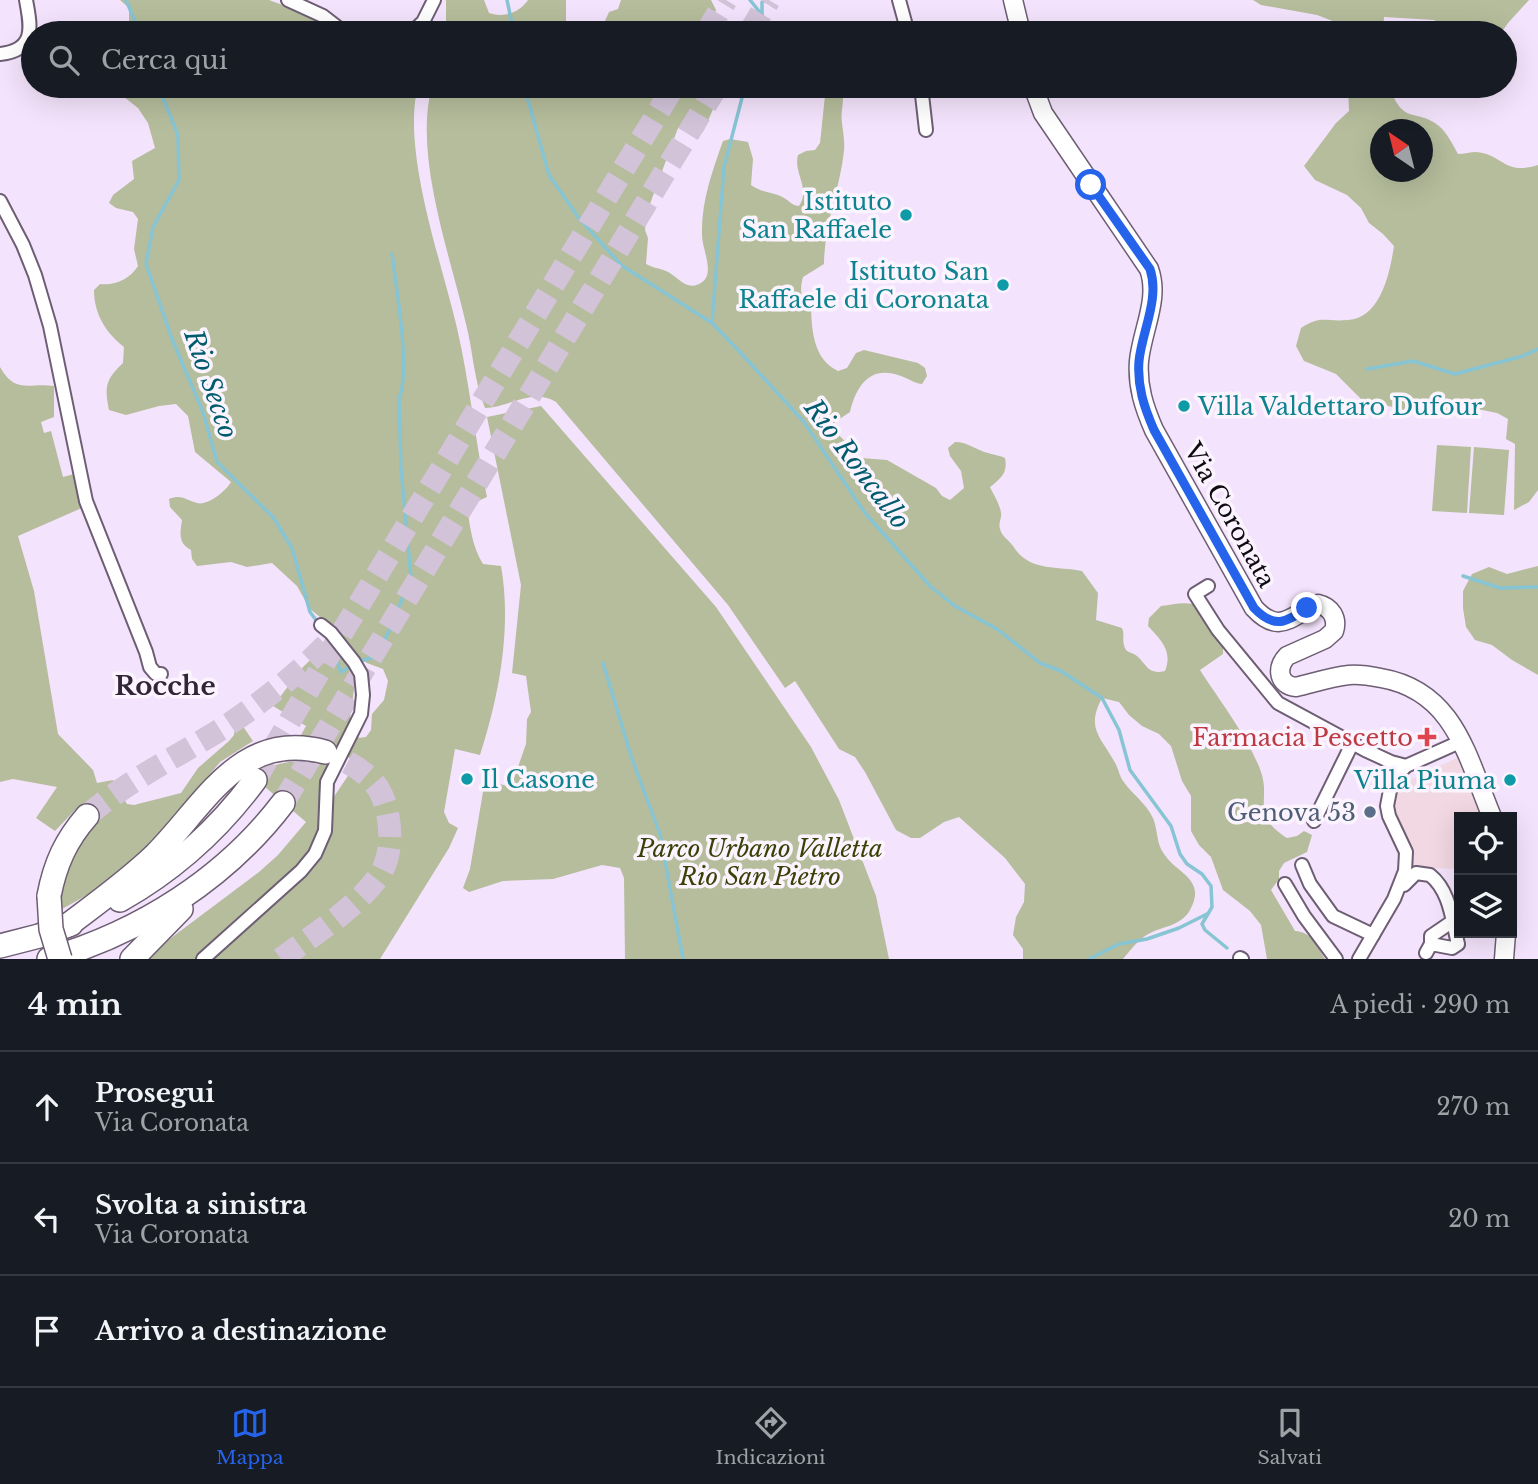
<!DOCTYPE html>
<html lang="it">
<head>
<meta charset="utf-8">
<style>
  body { margin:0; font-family:"Libre Baskerville",serif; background:#242831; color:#f1f3f6 }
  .controls { position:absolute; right:21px; bottom:21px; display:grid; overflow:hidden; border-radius:0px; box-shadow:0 7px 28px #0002 }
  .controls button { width:63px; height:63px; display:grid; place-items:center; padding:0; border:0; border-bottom:2px solid #363941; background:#171b24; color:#f1f3f6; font:35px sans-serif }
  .compass { position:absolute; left:1370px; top:119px; width:63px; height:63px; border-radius:50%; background:#171b24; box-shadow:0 7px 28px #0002; rotate:325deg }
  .stop { position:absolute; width:21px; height:21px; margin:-16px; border:5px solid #2563eb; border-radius:50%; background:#fff }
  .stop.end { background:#2563eb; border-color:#fff; box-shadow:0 2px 7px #0008 }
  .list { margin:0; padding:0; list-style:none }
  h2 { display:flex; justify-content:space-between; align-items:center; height:91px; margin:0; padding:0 28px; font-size:30px }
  h2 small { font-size:23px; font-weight:400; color:#9ea1a6 }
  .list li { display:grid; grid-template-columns:46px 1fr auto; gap:21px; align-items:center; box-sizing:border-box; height:112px; padding:0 28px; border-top:2px solid #363941 }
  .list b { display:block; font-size:26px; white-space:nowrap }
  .list p { margin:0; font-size:23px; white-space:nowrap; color:#9ea1a6 }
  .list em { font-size:23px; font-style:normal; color:#9ea1a6 }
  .icon { flex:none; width:38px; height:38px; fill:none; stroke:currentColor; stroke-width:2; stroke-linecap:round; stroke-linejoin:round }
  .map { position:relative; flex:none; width:1538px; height:959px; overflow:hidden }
  .search { position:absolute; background:#171b24; box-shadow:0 7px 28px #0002; left:21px; right:21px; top:21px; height:77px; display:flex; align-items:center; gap:18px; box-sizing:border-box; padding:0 24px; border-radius:38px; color:#9ea1a6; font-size:26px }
  .sheet { height:427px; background:#171b24 }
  nav { display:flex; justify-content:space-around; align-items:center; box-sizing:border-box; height:98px; border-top:2px solid #363941; background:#171b24; font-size:19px; color:#9ea1a6 }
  nav a { display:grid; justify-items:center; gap:4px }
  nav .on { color:#2563eb }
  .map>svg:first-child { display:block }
  .education { fill:#f1d8e2 }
  .green { fill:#b5bd9c; fill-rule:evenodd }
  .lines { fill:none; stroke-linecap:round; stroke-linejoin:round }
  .stream { stroke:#87c4d4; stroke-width:3.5 }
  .highway-tunnel { stroke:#d2c3d9; stroke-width:23; stroke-dasharray:23 11; stroke-linecap:butt }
  .street-casing { stroke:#6d5e74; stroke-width:16 }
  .secondary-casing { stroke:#6d5e74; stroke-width:21 }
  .highway-casing { stroke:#6d5e74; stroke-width:26 }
  .street { stroke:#fff; stroke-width:12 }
  .secondary { stroke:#fff; stroke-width:18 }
  .highway { stroke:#fff; stroke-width:23 }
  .highway-bridge-casing { stroke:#6d5e74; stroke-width:26; stroke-linecap:butt }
  .highway-bridge { stroke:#fff; stroke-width:23 }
  .route { stroke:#2563eb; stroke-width:9 }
  .culture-dot { fill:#0f9aa8; stroke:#fbf4fe; stroke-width:2.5 }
  .health-dot { fill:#e0444e; stroke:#fbf4fe; stroke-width:2.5 }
  .service-dot { fill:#5c6f8a; stroke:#fbf4fe; stroke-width:2.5 }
  .labels { text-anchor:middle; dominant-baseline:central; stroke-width:7; stroke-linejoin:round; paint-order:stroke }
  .culture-label { font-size:24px; fill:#0d838f; stroke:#fbf4fe; text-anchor:end }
  .street-label { font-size:24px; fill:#100b13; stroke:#fbf4fe }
  .health-label { font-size:24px; fill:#be3a42; stroke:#fbf4fe; text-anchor:end }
  .service-label { font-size:24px; fill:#4e5e75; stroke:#fbf4fe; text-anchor:end }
  .park-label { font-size:24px; font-style:italic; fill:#394107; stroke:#fbf4fe }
  .water-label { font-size:26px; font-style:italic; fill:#005c6d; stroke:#fbf4fe }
  .neighbourhood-label { font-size:26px; font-weight:bold; fill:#322538; stroke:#fbf4fe }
</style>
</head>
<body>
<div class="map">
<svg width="1538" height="959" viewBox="0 0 1538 959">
  <rect width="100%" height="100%" fill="#f4e3fc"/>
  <!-- education -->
  <path class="education" d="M1457,758L1464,775L1468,773L1487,817H1459V869L1410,867L1394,813L1393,804L1399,785Z"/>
  <!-- green -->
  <g class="green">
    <path d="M120,0H269L304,13L327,26L334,33H129V8Z"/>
    <path d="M446,0H484L489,13C504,18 519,13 528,0H566V26L568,33H446Z"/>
    <path d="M621,0H711L716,10C713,20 705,24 701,33H604L605,21L609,12L618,9Z"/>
    <path d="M1253,0H1529L1508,23L1501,33H1461L1434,20L1384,17L1383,33H1354L1351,28L1317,15L1261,5Z"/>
    <path d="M110,86H418C401,150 442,263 457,328C470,384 475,441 487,497L467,506C470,527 472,546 483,564L501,566C512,628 499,696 480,755L455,749L444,812L449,823L458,828L449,848L380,959H143L259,872L278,855L306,822L251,775C276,762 299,757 327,765L329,769L323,789L333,798L356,764L345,754L296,744L306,726L273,706L303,667L330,641L356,675L350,718L359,738L366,737L371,730L372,714L384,700L388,681L383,669L367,663L357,656L340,633L310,609L297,586L272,563L247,567L231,562L197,566L192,559L191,550C178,543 180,534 182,520L170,507L169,499C182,494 185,500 197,503C208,506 226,491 231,482L195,452L188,416L176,404L159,406L126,415L109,410C104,386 106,379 123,363L124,347C106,333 94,314 94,290L100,284C115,286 130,279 138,266L134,249L138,219L133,212L116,208L109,203L113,195L134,179L132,161L155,148L148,123L138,108Z"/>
    <path d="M432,86H714V107L703,132L687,126L678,128L647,212L645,230L648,238L646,264C653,268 659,268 666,271C676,275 686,291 699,284C717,276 702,250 702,235C701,202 712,172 723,141L730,139L748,142L753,159L751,185C764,194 775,192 784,198C791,202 791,205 799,206C811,188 793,173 798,155L806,151L815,150L820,143L826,86H841C846,98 840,110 842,123C843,133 845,141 844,151C840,188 824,226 824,264L803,277C799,291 801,300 811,309C812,333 814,359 838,371L847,368L856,353L864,350L918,363L925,368L927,376L922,384C913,383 910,379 901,376C870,364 856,386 850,412L835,422V431L861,458L887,460L936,488L942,496L950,500L964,488L961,471L950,456L948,448L955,442C968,442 976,450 988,453C995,455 998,455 1005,458C1008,473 1001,478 990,487C993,494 1000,504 1001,513C1002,518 998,523 1000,529C1002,537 1009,540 1013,546C1029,572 1056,566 1082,571L1098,593L1096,620L1122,628C1125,635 1122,638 1124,645C1125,653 1132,652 1137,656C1147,665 1148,675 1165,671C1173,651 1161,640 1148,626L1149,618L1161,606C1172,605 1182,602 1193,604L1223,645V654L1200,670C1218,698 1251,742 1261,772C1271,801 1250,814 1287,838L1297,836L1304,831L1312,835L1307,852L1284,863L1279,871V879L1271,890L1295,931C1312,932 1317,946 1325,959H1267L1261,925L1250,911L1223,890L1211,857L1199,845L1191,831V796L1182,781L1171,746L1159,734L1142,726L1129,715L1119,702L1102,698C1086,728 1100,736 1114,761C1118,767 1119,775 1123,781C1132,794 1146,803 1153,818C1158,830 1156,843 1164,854C1177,874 1207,879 1190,910C1181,927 1160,926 1145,936C1137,941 1129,952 1123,959H1023V949L1013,935L1016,917L1024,902L1025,884L1005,858L959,817L944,822L920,838H911L896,830L865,772L855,757L839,749L795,681L785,688L728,605L556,402C533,388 510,407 485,408C474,382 473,351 466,324C450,254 413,155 432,86Z"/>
    <path d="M1348,86H1389C1404,127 1415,107 1439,126C1447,133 1453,145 1458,154C1464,154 1471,152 1476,152C1503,154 1504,176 1538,165V490L1529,502L1514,510L1515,444L1506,439L1508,419L1497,413L1463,406L1447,410L1412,412L1361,399L1336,374L1304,361L1296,346L1301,328C1322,315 1324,322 1348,320C1381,318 1390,272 1394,246L1383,234L1369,223L1361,208L1347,195L1315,180L1304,166L1336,123L1349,111ZM1380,130H1422V172H1380Z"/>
    <path d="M0,367C16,395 29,382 54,386V417L41,422L44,433L51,431L63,477L74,474L84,507L18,536L34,591L58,734L93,770L97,783L113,780L127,804L134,805L181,793L198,768L229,741L234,735L235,725L240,722L253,741L220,762L157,839L110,882L55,913L56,887L93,817L75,810L55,831L36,818L57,787L13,779L0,782Z"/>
    <path d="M541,406L716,607L811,747L839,800L876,896L889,959H625L624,878L620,868L602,865L553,879L503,881L469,892L463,888L470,869L485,780L511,787L526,744L527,719L531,712L526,676L512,673L521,585L487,417Z"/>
    <path d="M1437,445L1471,447L1467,513L1432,511Z"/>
    <path d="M1474,447L1509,450L1504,515L1469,513Z"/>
    <path d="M1538,566V675L1512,660L1492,645L1475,640L1466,627L1463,608V591L1472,574L1489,567L1507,574Z"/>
  </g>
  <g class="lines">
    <!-- stream -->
    <g class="stream">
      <path d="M126,0L140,33"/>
      <path d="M507,0L514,33"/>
      <path d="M750,0L762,15"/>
      <path d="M750,33L762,15V2L767,0"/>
      <path d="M158,86L178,135L179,180L153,227L146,264L172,339L203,412L217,462L273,517L292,548L310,612L319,624"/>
      <path d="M524,86L549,175L578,217L621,265L712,323L739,351L804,422L865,513L930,586L955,606L997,629L1040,663L1061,671L1102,698L1119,730L1130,770L1171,826L1180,854L1187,864L1202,874L1211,886L1212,907L1202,924L1205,930L1227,948"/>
      <path d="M712,323L724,167L743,94L748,86"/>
      <path d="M1367,369L1413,361L1455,374L1523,356L1538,349"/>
      <path d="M1463,576L1500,588L1538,587"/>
      <path d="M327,636L341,672L360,661L378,656L411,578L401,468L399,398C411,372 396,286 392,254"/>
      <path d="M603,663L631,756L660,834L683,959"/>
      <path d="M1089,959L1119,944L1147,939L1179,928L1207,914"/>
    </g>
    <!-- highway-tunnel -->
    <g class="highway-tunnel">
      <path d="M706,33L726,0"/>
      <path d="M749,33L769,0"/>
      <path d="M255,780L346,626L674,86"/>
      <path d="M283,803L717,86"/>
      <path d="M87,816C129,779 179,756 226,726C261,703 296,675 326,645"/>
      <path d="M281,959C314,934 354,910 379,876C395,853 392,811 378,788C366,770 344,760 325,752"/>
    </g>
    <defs>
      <g id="street">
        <path d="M288,0L323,16L345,33"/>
        <path d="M899,0L908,33"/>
        <path d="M411,33L423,22L434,0"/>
        <path d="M0,54C36,50 31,27 26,0"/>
        <path d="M921,86L926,130"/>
        <path d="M0,201L23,245L35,275L50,326L86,501L146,652L150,667L156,674H161"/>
        <path d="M1208,586L1195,594L1218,630L1278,703L1365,750L1391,762L1406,766"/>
        <path d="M1314,821L1352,744"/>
        <path d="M1302,865L1310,884L1333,916L1373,935"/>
        <path d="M1285,884L1304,916L1336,959"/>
        <path d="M1404,885L1416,873L1430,875C1450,891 1452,920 1458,944L1452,948L1431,944L1426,953"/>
        <path d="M1431,944V936L1453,921"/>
        <path d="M1240,958L1242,959"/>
        <path d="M203,959L301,871L315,854L325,831L327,782L361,714L363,695L361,674L354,662L331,633L321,625"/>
        <path d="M1359,959L1394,899L1405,871L1406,852L1389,816L1387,806L1392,780L1406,766L1462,741"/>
      </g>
      <g id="secondary">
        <path d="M1013,0L1021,33"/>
        <path d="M1033,86L1043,113L1149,269C1160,299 1142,330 1139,361C1137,386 1144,407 1154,430L1254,608C1280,636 1291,615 1318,604C1331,607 1338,618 1334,631L1325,639L1287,656C1276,668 1278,685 1296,687C1313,683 1331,677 1349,675C1359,674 1371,676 1381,678C1455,691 1467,757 1492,817"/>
        <path d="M1504,959L1506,933"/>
      </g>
      <g id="highway">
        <path d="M49,896C55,864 66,840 87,816"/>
        <path d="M120,900C175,869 218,830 255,780"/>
        <path d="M68,925C97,903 128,881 155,855C206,804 240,729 325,752"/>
        <path d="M0,946L39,936L71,924"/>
        <path d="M49,959C141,932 225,879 283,803"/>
        <path d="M132,959L181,909"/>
      </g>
    </defs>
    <!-- street casing -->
    <use href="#street" class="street-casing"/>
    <!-- secondary casing -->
    <use href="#secondary" class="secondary-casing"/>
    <!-- highway casing -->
    <use href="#highway" class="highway-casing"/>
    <!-- street -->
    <use href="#street" class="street"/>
    <!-- secondary -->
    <use href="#secondary" class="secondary"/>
    <!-- highway -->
    <use href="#highway" class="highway"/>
    <defs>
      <path id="highway-bridge" d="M49,896L51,929L60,959"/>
    </defs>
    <!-- highway-bridge casing -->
    <use href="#highway-bridge" class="highway-bridge-casing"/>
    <!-- highway-bridge -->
    <use href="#highway-bridge" class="highway-bridge"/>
  </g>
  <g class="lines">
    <!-- route -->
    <path class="route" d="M1091,185L1150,269C1160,299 1142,331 1139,361C1137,386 1144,407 1154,430L1254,608C1274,629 1286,623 1307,608"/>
  </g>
  <!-- markers -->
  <g class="culture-dot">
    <circle cx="906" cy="215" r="7"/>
    <circle cx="1003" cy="285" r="7"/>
    <circle cx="1184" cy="406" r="7"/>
    <circle cx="467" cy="779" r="7"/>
    <circle cx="1510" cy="780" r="7"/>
  </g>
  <path class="health-dot" d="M1423.5 726.5h7v7h7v7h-7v7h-7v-7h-7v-7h7z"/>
  <circle class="service-dot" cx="1370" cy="812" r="7"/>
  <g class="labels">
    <!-- culture labels -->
    <g class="culture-label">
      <text x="892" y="201">Istituto<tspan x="892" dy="28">San Raffaele</tspan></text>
      <text x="989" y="271">Istituto San<tspan x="989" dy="28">Raffaele di Coronata</tspan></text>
      <text x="1198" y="406" text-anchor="start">Villa Valdettaro Dufour</text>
      <text x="481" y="779" text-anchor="start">Il Casone</text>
      <text x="1496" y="780">Villa Piuma</text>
    </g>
    <!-- street labels -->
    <g class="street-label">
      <text transform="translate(1230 515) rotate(61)">Via Coronata</text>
    </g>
    <!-- health labels -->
    <g class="health-label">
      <text x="1413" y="737">Farmacia Pescetto</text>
    </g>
    <!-- service labels -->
    <g class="service-label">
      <text x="1356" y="812">Genova 53</text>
    </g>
    <!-- park labels -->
    <g class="park-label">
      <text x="760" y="848">Parco Urbano Valletta<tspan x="760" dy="28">Rio San Pietro</tspan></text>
    </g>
    <!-- water labels -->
    <g class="water-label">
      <text transform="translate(211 384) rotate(71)">Rio Secco</text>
      <text transform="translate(857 464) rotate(53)">Rio Roncallo</text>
    </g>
    <!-- neighbourhood labels -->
    <g class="neighbourhood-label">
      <text x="165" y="686">Rocche</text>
    </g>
  </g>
</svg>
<div class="controls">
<button><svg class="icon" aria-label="locate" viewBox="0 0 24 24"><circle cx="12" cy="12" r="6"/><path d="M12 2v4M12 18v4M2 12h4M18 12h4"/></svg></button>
<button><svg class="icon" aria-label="layers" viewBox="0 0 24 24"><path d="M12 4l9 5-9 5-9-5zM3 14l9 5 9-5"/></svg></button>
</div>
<svg class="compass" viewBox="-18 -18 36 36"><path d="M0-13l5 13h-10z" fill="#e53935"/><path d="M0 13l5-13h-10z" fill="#9ea1a6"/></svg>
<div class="stop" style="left:1091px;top:185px"></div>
<div class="stop end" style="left:1307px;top:608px"></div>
<div class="search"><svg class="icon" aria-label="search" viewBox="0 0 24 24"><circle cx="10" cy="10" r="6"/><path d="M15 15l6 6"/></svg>Cerca qui</div>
</div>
<section class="sheet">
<h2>4 min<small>A piedi · 290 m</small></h2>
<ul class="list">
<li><svg class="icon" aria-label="ahead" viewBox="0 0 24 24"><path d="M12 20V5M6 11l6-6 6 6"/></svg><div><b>Prosegui</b><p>Via Coronata</p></div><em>270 m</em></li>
<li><svg class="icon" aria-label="left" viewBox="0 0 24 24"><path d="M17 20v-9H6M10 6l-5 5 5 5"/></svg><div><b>Svolta a sinistra</b><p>Via Coronata</p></div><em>20 m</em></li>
<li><svg class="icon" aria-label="arrive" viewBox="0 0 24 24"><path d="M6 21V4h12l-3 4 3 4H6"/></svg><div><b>Arrivo a destinazione</b></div></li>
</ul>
</section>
<nav>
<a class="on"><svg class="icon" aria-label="map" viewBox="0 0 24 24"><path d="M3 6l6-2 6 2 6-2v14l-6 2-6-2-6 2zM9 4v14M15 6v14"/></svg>Mappa</a>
<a><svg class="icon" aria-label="directions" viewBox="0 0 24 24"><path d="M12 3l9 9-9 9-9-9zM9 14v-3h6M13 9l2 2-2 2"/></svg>Indicazioni</a>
<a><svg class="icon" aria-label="saved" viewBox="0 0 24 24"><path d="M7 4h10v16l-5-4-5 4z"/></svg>Salvati</a>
</nav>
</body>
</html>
